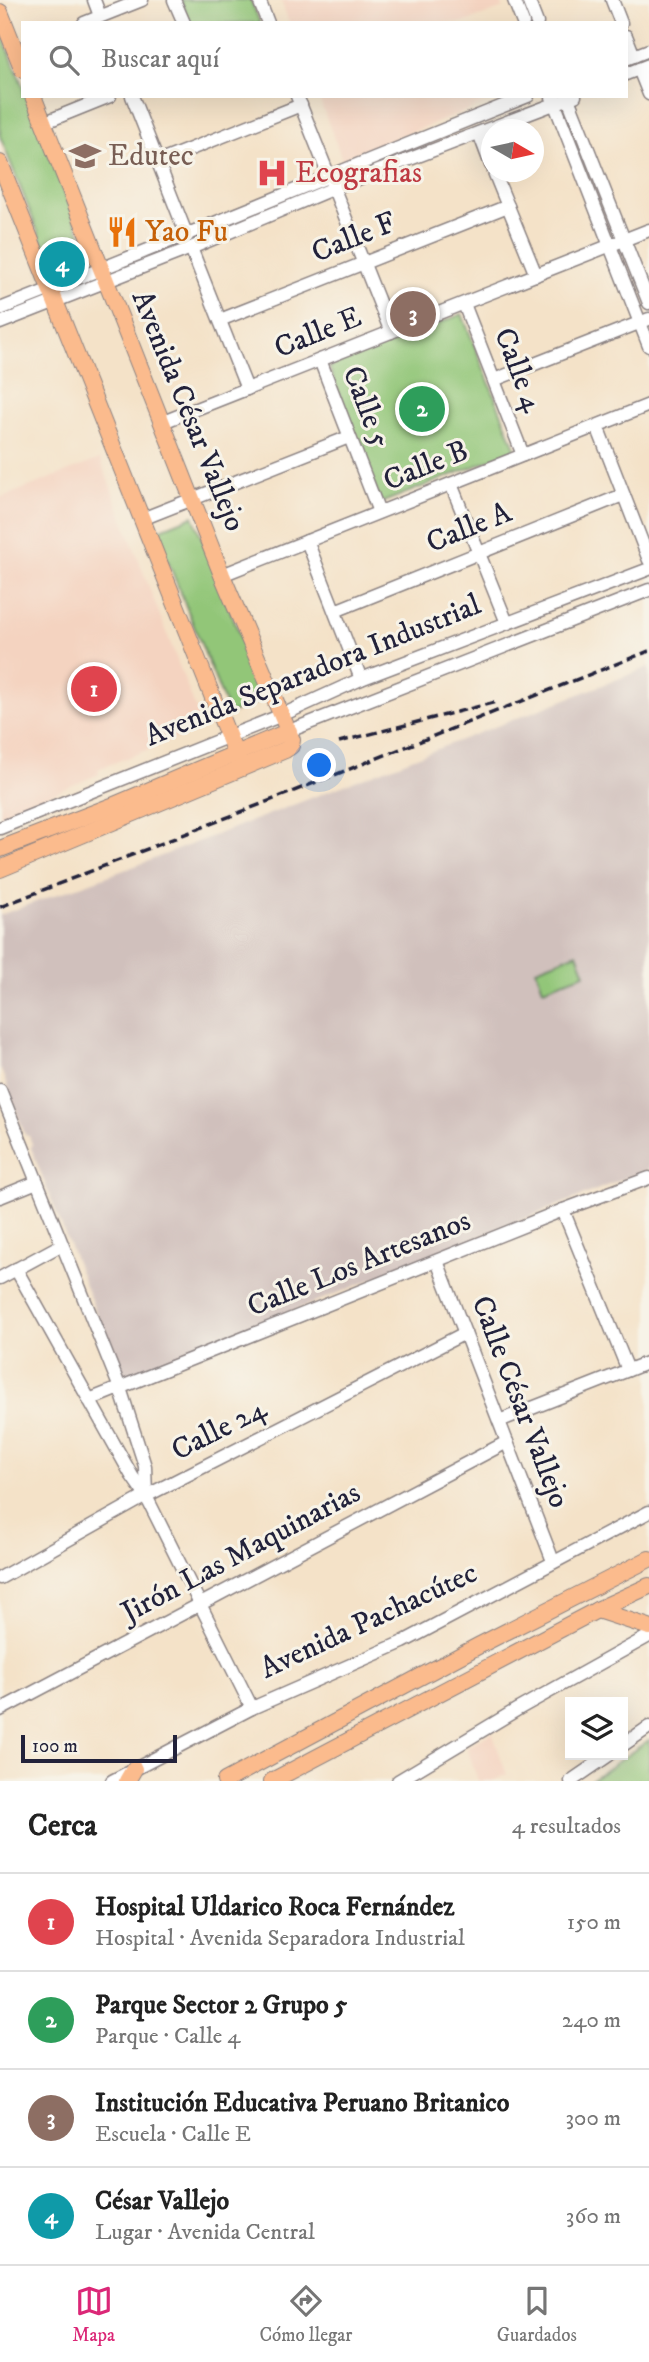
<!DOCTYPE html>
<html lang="es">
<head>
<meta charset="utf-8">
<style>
  body { margin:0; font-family:"IM FELL DW Pica",serif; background:#f2f2f2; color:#222 }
  .controls { position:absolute; right:21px; bottom:21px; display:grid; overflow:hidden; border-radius:0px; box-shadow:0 7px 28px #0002 }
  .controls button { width:63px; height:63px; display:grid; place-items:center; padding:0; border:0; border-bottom:2px solid #e0e0e0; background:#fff; color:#222; font:35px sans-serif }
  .compass { position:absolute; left:481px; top:119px; width:63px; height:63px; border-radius:50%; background:#fff; box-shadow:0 7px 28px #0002; rotate:99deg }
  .scale { position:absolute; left:21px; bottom:18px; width:156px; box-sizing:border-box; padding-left:7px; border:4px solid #22223b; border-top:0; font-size:19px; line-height:24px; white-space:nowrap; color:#22223b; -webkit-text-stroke:5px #f7f3e8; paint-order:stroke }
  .you { position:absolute; left:320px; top:766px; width:24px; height:24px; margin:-18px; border:5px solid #fff; border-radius:50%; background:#1a73e8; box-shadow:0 0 0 10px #1a73e833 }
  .badge { display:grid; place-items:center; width:46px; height:46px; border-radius:50%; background:#db2777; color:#fff; font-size:23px; font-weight:700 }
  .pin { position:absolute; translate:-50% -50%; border:4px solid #fff; box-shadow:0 2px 7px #0006 }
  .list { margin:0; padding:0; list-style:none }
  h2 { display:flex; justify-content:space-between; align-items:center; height:91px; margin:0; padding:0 28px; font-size:30px }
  h2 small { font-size:23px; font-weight:400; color:#767676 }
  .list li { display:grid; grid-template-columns:46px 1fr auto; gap:21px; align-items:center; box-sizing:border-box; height:98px; padding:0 28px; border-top:2px solid #e0e0e0 }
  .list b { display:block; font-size:26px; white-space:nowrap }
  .list p { margin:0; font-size:23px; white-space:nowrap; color:#767676 }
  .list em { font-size:23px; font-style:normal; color:#767676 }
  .icon { flex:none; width:38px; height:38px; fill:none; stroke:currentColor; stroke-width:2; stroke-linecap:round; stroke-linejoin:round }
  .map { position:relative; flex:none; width:649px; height:1781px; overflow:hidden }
  .search { position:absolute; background:#fff; box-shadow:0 7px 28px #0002; left:21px; right:21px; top:21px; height:77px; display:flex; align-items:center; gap:18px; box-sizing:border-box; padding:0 24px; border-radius:0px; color:#767676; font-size:26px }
  .sheet { height:483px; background:#fff }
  nav { display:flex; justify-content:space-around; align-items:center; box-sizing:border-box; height:98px; border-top:2px solid #e0e0e0; background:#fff; font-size:19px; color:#767676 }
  nav a { display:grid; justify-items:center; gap:4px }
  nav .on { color:#db2777 }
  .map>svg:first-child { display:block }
  .built { fill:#f4d3c0 }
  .industrial { fill:#d0c0bc }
  .green { fill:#92c678; stroke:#5a745a; stroke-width:2 }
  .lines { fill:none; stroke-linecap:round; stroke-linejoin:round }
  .minor-casing { stroke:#8b8282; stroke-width:15 }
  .major-casing { stroke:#8b8282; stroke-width:18 }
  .minor { stroke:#fff; stroke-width:12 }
  .major { stroke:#fbbb8d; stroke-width:16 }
  .rail { stroke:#22223b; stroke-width:3.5; stroke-dasharray:10 5; stroke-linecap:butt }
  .labels { text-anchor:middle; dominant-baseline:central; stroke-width:6; stroke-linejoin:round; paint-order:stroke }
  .education-label { font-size:30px; fill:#785e54; stroke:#f7f3e8; text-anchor:start }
  .health-label { font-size:30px; fill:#be3a42; stroke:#f7f3e8; text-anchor:start }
  .food-label { font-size:30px; fill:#c56008; stroke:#f7f3e8; text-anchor:start }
  .street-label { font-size:30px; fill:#22223b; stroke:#f7f3e8 }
</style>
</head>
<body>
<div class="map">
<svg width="649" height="1781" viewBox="0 0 649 1781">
  <rect width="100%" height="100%" fill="#f7f3e8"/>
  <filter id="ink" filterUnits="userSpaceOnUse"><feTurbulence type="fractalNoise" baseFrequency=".0143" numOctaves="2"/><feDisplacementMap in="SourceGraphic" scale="14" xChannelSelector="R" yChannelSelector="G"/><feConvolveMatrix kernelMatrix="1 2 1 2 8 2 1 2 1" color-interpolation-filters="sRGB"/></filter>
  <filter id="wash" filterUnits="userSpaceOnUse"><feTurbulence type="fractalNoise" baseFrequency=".00686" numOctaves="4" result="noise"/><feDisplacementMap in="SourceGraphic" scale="28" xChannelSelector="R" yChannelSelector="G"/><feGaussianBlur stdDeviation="1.57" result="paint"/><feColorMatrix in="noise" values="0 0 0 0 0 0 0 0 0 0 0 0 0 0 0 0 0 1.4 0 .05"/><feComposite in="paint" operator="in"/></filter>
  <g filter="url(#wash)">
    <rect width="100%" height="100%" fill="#f4e2c8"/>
    <!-- built -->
    <g class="built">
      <path d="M281,0H500L503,8L463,23H289Z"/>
      <path d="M318,96H490L492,101L342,159Z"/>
      <path d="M100,459L203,728L98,769L99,774L0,816V498Z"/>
      <path d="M492,1732L507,1775L492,1781H478L467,1748Z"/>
    </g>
    <!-- industrial -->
    <path class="industrial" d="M649,667V1169L122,1379L31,1148L32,1144L29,1136L25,1135L0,1067V915L138,865Z"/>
    <!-- green -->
    <g class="green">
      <path d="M181,0H251L260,23H190Z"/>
      <path d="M0,29L23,87V96H26L88,253L52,267L0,136Z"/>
      <path d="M462,314L516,450L381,503L329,367Z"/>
      <path d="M193,516L265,699L229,714L156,531Z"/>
      <path d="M577,953L585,974L543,989L536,969Z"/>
      <path d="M649,1740V1781H590Z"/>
    </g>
  </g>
  <g filter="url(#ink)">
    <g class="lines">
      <defs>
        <g id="minor">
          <path d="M94,0L100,16"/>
          <path d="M174,0L184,23"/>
          <path d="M259,0L268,23"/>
          <path d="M514,0L523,23"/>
          <path d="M528,0L537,23"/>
          <path d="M612,0L621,23"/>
          <path d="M84,23L142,0"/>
          <path d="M626,36L634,56"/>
          <path d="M626,59L649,50"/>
          <path d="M639,69L649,94"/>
          <path d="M626,74L649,65"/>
          <path d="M132,96L187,236"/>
          <path d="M297,96L391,332"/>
          <path d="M567,96L649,303"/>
          <path d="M552,97L649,346"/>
          <path d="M43,123L110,96"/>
          <path d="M479,133L491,165"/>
          <path d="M158,162L301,105"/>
          <path d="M494,172L536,275"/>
          <path d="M191,248L247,389"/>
          <path d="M464,304L523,455"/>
          <path d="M0,309C177,240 351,166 528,96"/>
          <path d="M220,320L508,206"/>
          <path d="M0,323L191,248L334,188L575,96"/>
          <path d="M320,360L379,512"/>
          <path d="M494,380L649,319"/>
          <path d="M163,422L649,230"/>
          <path d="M597,426L649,560"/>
          <path d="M451,484L507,623"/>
          <path d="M142,519L349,437"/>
          <path d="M307,541L361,679"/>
          <path d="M222,575L649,405"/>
          <path d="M335,611L623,495"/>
          <path d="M289,731L649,590"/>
          <path d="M0,828L282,715L361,679L649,569"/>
          <path d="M0,1090L120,1388L145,1466L146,1496"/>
          <path d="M0,1197L37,1182"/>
          <path d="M563,1210L628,1370"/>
          <path d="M437,1261L553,1561"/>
          <path d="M16,1269L132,1476L146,1496L252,1708"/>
          <path d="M0,1278L61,1245"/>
          <path d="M89,1400L563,1210L649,1178"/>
          <path d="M499,1421L649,1362"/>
          <path d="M0,1578L146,1496L465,1333"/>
          <path d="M0,1710L507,1442"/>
          <path d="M623,1745L649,1727"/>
          <path d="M112,1781L252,1708L403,1642L649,1512"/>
          <path d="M398,1781L518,1709L649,1636"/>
          <path d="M571,1781L609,1755"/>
        </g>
        <g id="major">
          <path d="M0,12L23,70"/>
          <path d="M0,163L241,768"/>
          <path d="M0,849L112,806L289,731"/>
          <path d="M0,869L285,750L291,746L292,740L222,575L33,96"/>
          <path d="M597,1610L649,1627"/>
          <path d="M127,1781L134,1769"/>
          <path d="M225,1781L478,1646L649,1559"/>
          <path d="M272,1781L597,1610L649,1586"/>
        </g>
      </defs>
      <!-- minor casing -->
      <use href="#minor" class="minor-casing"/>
      <!-- major casing -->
      <use href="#major" class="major-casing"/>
      <!-- minor -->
      <use href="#minor" class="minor"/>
      <!-- major -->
      <use href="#major" class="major"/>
      <!-- rail -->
      <g class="rail">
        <path d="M339,742L496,702"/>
        <path d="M0,907L649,651"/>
      </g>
    </g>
  </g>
  <!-- icons -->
  <defs>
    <symbol id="university-bare" viewBox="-9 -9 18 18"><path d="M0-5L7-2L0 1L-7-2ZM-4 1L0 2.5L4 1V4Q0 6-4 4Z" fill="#8d6e63" stroke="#f7f3e8" stroke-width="2.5" paint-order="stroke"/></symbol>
    <symbol id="hospital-bare" viewBox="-9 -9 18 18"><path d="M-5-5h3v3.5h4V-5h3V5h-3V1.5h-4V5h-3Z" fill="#e0444e" stroke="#f7f3e8" stroke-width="2.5" paint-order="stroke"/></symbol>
    <symbol id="restaurant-bare" viewBox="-9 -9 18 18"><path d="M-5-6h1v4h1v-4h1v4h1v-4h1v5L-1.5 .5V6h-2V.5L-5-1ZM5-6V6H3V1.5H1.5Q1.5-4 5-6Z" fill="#e8710a" stroke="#f7f3e8" stroke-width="2.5" paint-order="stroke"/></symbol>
  </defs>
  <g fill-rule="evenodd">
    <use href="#university-bare" x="63" y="134" width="44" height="44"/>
    <use href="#hospital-bare" x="250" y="151" width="44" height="44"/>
    <use href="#restaurant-bare" x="100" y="210" width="44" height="44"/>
  </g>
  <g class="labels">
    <!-- education labels -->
    <g class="education-label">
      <text x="108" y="156">Edutec</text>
    </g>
    <!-- health labels -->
    <g class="health-label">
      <text x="295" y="173">Ecografias</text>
    </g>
    <!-- food labels -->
    <g class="food-label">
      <text x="145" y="232">Yao Fu</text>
    </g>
    <!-- street labels -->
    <g class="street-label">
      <text transform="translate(354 238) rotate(-22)">Calle F</text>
      <text transform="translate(318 333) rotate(-22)">Calle E</text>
      <text transform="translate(518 370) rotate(69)">Calle 4</text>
      <text transform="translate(366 407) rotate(69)">Calle 5</text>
      <text transform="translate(188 411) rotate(68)">Avenida César Vallejo</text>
      <text transform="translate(426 466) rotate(-22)">Calle B</text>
      <text transform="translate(469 528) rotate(-22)">Calle A</text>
      <text transform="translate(313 671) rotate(-22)">Avenida Separadora Industrial</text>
      <text transform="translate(359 1264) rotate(-22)">Calle Los Artesanos</text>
      <text transform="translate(520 1402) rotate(69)">Calle César Vallejo</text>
      <text transform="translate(219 1430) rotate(-27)">Calle 24</text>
      <text transform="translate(241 1553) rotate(-28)">Jirón Las Maquinarias</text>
      <text transform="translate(369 1621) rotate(-25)">Avenida Pachacútec</text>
    </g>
  </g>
</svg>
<div class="controls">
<button><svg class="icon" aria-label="layers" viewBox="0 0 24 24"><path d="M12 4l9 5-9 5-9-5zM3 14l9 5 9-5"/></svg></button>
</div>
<svg class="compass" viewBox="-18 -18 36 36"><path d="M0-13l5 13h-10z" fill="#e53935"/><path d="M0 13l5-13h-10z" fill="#767676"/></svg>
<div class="scale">100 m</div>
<div class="you"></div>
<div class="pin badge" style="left:94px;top:689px;background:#e0444e">1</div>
<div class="pin badge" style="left:422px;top:409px;background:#2e9e5b">2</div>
<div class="pin badge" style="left:413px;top:314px;background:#8d6e63">3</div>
<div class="pin badge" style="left:62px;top:264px;background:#0f9aa8">4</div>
<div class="search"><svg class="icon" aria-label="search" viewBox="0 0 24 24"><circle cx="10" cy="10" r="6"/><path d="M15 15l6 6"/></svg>Buscar aquí</div>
</div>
<section class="sheet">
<h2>Cerca<small>4 resultados</small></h2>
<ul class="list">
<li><span class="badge" style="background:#e0444e">1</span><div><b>Hospital Uldarico Roca Fernández</b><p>Hospital · Avenida Separadora Industrial</p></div><em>150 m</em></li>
<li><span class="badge" style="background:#2e9e5b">2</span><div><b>Parque Sector 2 Grupo 5</b><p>Parque · Calle 4</p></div><em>240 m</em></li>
<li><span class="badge" style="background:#8d6e63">3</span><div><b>Institución Educativa Peruano Britanico</b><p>Escuela · Calle E</p></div><em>300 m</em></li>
<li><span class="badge" style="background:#0f9aa8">4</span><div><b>César Vallejo</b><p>Lugar · Avenida Central</p></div><em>360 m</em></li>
</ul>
</section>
<nav>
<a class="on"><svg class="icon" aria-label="map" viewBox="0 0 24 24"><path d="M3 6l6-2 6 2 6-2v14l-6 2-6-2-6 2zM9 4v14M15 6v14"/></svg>Mapa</a>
<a><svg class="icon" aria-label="directions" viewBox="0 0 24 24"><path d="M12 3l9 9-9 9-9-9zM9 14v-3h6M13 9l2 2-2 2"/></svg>Cómo llegar</a>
<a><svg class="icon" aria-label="saved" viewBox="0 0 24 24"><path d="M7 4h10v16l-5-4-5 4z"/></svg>Guardados</a>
</nav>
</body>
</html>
